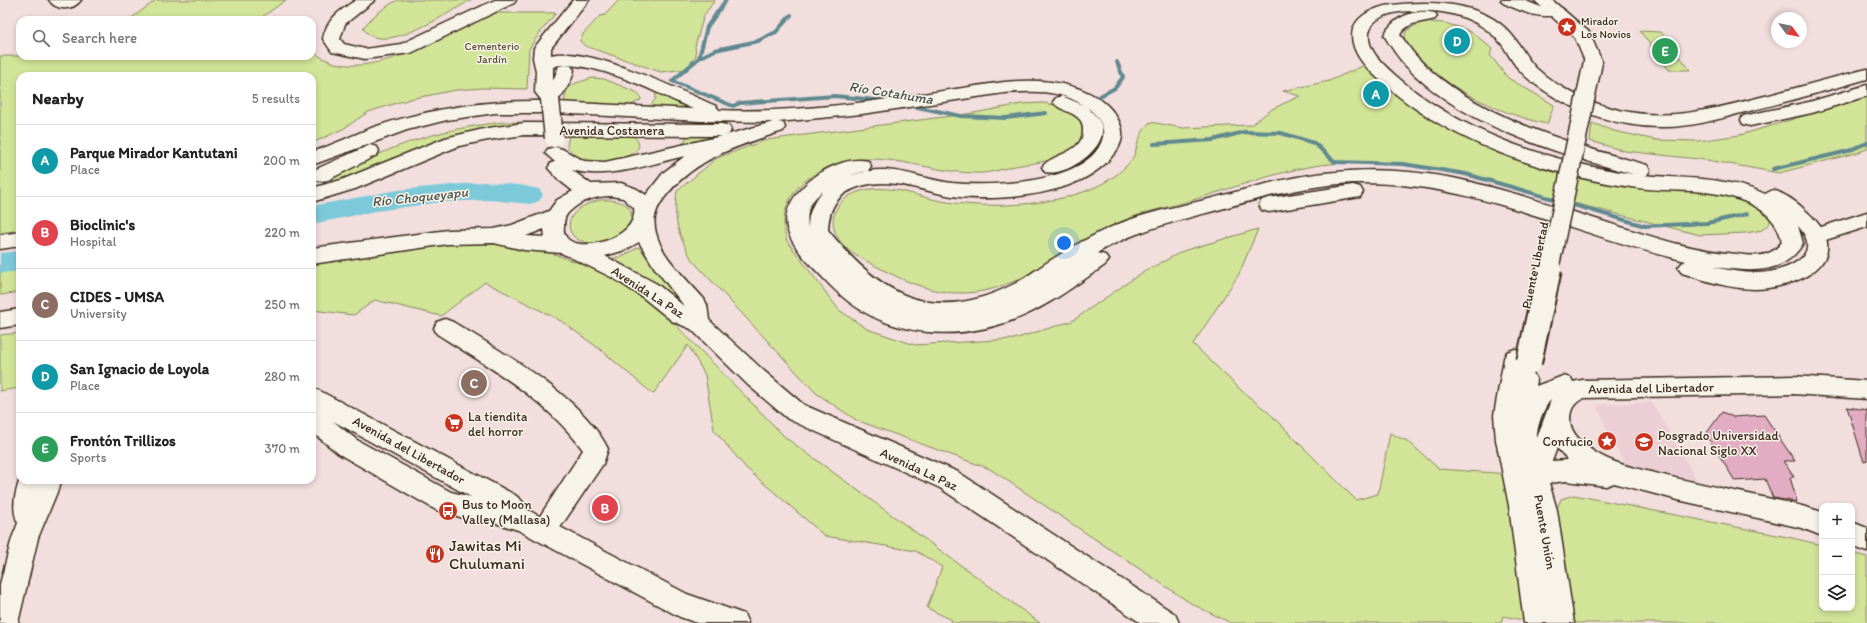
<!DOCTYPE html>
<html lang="en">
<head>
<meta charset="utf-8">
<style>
  body { margin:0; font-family:Itim,sans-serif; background:#f6f6f6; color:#222 }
  .controls { position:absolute; right:12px; bottom:12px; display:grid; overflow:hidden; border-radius:8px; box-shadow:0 2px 6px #0003 }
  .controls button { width:36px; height:36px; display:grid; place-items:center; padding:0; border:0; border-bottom:1px solid #e0e0e0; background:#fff; color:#222; font:20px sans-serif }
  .compass { position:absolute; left:1771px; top:12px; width:36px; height:36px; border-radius:50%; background:#fff; box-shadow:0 2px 6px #0003; rotate:123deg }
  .you { position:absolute; left:1064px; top:243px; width:14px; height:14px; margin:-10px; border:3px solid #fff; border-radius:50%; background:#1a73e8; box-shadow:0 0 0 6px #1a73e833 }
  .badge { display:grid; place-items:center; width:26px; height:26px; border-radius:50%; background:#7c3aed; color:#fff; font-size:13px; font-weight:700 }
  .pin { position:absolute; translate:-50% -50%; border:2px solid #fff; box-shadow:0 1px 4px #0006 }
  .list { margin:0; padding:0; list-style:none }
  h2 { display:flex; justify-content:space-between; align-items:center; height:52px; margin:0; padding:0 16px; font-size:17px }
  h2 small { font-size:13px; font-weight:400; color:#767676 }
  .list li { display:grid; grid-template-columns:26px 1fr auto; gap:12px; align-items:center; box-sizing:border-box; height:72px; padding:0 16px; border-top:1px solid #e0e0e0 }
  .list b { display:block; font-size:15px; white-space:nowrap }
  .list p { margin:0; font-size:13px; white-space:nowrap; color:#767676 }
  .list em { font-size:13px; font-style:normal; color:#767676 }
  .icon { flex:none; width:22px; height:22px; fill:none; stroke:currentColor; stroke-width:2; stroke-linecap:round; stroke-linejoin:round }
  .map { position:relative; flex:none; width:1867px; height:623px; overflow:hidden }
  .search { position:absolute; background:#fff; box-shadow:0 2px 6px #0003; left:16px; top:16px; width:300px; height:44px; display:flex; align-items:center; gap:10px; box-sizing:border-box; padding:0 14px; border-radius:12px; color:#767676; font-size:15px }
  .panel { position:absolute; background:#fff; box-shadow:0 2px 6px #0003; left:16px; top:72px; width:300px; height:412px; border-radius:12px }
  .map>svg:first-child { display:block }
  .built { fill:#eccfd5 }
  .green { fill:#d2e498; stroke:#86875b }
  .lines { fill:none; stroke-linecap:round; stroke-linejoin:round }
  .stream { stroke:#61898f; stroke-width:4 }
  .river { fill:#7bc9da; fill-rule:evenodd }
  .building { fill:#e2acc2; stroke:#3b2a1e }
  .minor-casing { stroke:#3b2a1e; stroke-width:3 }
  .major-casing { stroke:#3b2a1e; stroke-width:3 }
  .minor { fill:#f7f3e8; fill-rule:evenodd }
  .major { fill:#f7f3e8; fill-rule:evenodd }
  .major-bridge-far1-casing { stroke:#3b2a1e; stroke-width:21; stroke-linecap:butt }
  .major-bridge-casing { stroke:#3b2a1e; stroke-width:28; stroke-linecap:butt }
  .major-bridge-far1 { stroke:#f7f3e8; stroke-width:18 }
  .major-bridge { stroke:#f7f3e8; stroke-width:24 }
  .labels { text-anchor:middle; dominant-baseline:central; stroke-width:3; stroke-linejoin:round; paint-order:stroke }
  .far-poi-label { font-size:11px; fill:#3b2a1e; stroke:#f7f3e8; text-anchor:start }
  .far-park-label { font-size:11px; fill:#594f36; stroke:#f7f3e8 }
  .street-label { font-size:13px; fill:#3b2a1e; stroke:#f7f3e8 }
  .poi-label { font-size:13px; fill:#3b2a1e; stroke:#f7f3e8; text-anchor:start }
  .water-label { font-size:14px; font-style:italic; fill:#4b524d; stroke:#f7f3e8 }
  .near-poi-label { font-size:16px; fill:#3b2a1e; stroke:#f7f3e8; text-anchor:start }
</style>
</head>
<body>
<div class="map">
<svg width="1867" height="623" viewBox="0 0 1867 623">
  <rect width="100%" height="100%" fill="#f1dedd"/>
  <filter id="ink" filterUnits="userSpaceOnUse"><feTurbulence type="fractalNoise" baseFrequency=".025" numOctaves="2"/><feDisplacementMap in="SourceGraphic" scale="8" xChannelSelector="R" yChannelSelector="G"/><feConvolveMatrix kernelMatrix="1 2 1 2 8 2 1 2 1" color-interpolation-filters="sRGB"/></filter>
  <g filter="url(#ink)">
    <!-- built -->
    <path class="built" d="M1651,402L1658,413L1698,482L1627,466L1609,436L1602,416L1595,405Z"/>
    <!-- green -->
    <g class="green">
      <path d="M156,0H286L258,20H129Z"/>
      <path d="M398,0H471C450,11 381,59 363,28C372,16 384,7 398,0Z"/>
      <path d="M619,0H715L704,15L695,46L696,56L686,69L661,72L585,46L580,41L583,34L600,16L605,15Z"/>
      <path d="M490,13H556L538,35L529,49L527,89L482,88L456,90L410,99L368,112L343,129L312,143V76H20V230L0,233V56H312V50C316,55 321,57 327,60C372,81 450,33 490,13Z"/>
      <path d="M1427,22L1445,23L1467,30L1477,36L1492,49L1490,55L1508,78L1554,105L1547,124C1496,113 1435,84 1404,41L1406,31L1418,24Z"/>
      <path d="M1640,31L1661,32L1690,70H1669Z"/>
      <path d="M1365,65L1389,86L1440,122L1608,177L1740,191L1771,217L1769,224L1762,230L1746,233L1700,235L1443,170C1401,164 1350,159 1308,167C1271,174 1229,189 1193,200C1169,207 1142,212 1118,223C1067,245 1022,292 964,293C924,294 891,274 857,256C823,236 825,199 865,190C894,184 919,198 947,202C998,210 1093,206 1129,163C1138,152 1135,146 1141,135C1143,130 1147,126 1150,122L1183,128L1251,125L1272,109L1300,96L1283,91L1329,81Z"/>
      <path d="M592,78L604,79L636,92L640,95L641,100L629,106L564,104L567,89L576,83Z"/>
      <path d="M655,90L708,111L649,108L656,98Z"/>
      <path d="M1867,97V149L1856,153L1779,173L1707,160L1625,151L1590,141L1592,123L1614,131L1656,140L1698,141L1740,135Z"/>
      <path d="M1043,103L1061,106L1079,113C1081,116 1084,120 1085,123C1086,126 1085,129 1084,132C1079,160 1038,162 1015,166C1002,169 988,174 974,173C924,172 879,147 830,166C817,172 805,179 796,190C784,206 781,222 787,241L839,310L867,329L915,345L1014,339L1072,321L1140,274L1183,251L1258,229L1239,274L1193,344L1243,392L1268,412L1356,500L1378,494L1390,433L1409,442L1439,469L1509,474L1555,513L1561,499L1574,495L1792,538L1822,545V608H1852V553L1867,557V623H1538L1503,616L1501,623H1231L1192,604L990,469L856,420L816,393L692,260C678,234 673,221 677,191L717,158L766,140L974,113L1021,104Z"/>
      <path d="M504,122L570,123L623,127L525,125L321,186C379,148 436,129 504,122Z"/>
      <path d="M569,134L628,135C636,137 638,139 639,147C622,167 583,167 567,147Z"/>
      <path d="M735,134L681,147L688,135Z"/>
      <path d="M600,200C662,197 620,256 581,241C564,234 567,217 580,208C586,204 593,202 600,200Z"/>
      <path d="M443,242L491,243L543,250L587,266L625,283L663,312L786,438L1040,623H951L952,620L927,608L942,567L916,551L825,536L746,468L714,430L705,375L688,345L653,394L601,350L561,321L485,282L441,316L375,300L354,315L312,310V262Z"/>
      <path d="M639,247L645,255L688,310L610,259L623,256Z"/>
      <path d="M20,262V292L0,295V264Z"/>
      <path d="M20,333V388L0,391V335Z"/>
    </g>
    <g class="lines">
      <!-- stream -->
      <g class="stream">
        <path d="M726,0L707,27L699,58L672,81L733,106L740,103L835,96L885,101"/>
        <path d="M699,58L715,50L758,41L776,32L791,15"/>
        <path d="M1100,96L1115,88L1123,77L1117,62"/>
        <path d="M908,105L961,116L1006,118L1046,113"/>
        <path d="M1154,144L1213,140L1244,132L1281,133L1314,143L1335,162L1403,164L1466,174L1560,201"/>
        <path d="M1773,169L1848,151L1867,143"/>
        <path d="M1567,203L1645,226L1707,223L1747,214"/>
      </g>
      <!-- river -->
      <g class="river">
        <path d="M484,182L519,185L539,189L543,195L539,201L530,204L490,200L441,202L376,211L312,224V206L398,190Z"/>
        <path d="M20,251V271L0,273V253Z"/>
      </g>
    </g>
    <!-- building -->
    <g class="building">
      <path d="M1847,407L1867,410V461L1864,462Z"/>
      <path d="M1722,412L1733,417L1764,415L1795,461H1783L1794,477H1790L1797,502L1773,498L1765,479L1735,481L1706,434Z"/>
    </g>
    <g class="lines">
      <defs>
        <g id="minor">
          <path d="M49,0H81C73,11 56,11 49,0Z"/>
          <path d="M1501,0H1523L1541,7L1562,8L1564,11L1562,14C1540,20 1523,12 1503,3Z"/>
          <path d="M1867,212V227L1816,243L1809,241L1806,236L1809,231Z"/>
          <path d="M20,309V325L0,328V312Z"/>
          <path d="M445,319L453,322C502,352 583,397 608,449L603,464L553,538L544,542L535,538L531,530L583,450C547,400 488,366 437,334L434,328L437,322Z"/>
        </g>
        <g id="major">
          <path d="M356,0H375L345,24L340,39L344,44L365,49L401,44L495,0H516L514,3L411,53L365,59L332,52L323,39C326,20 340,10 356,0Z"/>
          <path d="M573,0H589L551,48V55C589,46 679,90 716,106L719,110C815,114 909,95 1004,82C1037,79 1069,80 1098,98C1110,106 1124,122 1122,137C1121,144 1117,151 1112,156C1082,195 1005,201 960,197C927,194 895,176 861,186C838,193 829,206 828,230C880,295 933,326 1014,284C1022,280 1029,275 1036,270C1061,253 1088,237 1116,225C1145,213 1175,207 1205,200C1248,189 1291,175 1336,172C1375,168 1415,171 1453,178C1510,190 1566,210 1621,227C1659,239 1696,251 1736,254C1745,255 1757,257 1766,254C1773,252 1778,247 1782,242C1778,219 1760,206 1738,199C1704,187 1666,193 1631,187C1547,175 1448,142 1384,84C1373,74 1359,62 1354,47C1346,23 1365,11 1385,6C1426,0 1482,0 1511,34C1521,45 1526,59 1537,69C1559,89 1590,103 1619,110C1666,121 1711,110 1757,98C1794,89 1830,78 1867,69V79C1825,91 1783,103 1741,113C1716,120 1690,127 1665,127C1622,128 1576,113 1542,89C1530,81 1519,72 1511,59C1507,53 1504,46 1499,41C1479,18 1446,9 1416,11C1401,11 1372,13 1369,33C1367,51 1383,64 1395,75C1459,132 1549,162 1633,174C1556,153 1460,125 1405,65C1397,56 1390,45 1384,35C1393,17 1415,8 1435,13L1437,16L1435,19C1422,23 1408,21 1400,35C1406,42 1411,51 1417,57C1470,115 1573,145 1647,165L1650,170L1647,175H1643C1684,179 1726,176 1765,194L1773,190C1785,194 1797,202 1806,211C1853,252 1814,282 1768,288C1739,292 1709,282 1682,273L1678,268L1682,263L1686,261C1573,235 1473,180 1353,183C1308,185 1264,197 1221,209C1177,221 1136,230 1097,253L1105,255L1109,260L1105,265C1079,283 1052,303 1023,316C957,344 882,339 830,285C816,270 792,249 787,228C779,192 838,153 868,161L871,166L868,171L851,175C893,162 913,178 952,183C990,187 1083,184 1101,143C1108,128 1098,116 1087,107C1089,110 1100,118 1102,127C1106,150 1065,177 1045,172L1042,167C1051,154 1081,154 1083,133C1083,128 1083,125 1081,121C1074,111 1059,111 1053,102L1056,98L1062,96L1083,105C1059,89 1032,91 1004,93L862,114L778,122L783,123L785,127L783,131C740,145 699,157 669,192C654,209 650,222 660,244C667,261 692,285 704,299L707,305L709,320L764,371L804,405L958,472L1175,614L1179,623H1141L940,488L788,419L748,385L691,329L672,321L641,296L613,278L568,256L561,253L524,250L494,243L448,244L312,264V248L448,230L494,229L512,225L549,211L557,200L573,191L559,180L548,168L551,163L555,162L545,153L548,149L555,147L562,149L584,161L605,162L722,136L524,135L488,140L459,146L355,189L312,202V188L341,180L445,138L488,128L524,123L722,124L729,126L731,130L729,134L723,136L773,122L700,121L554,113H495L447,120L407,130L312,165V152C333,145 353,135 374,127C428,109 485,100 542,101L535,92L536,71L533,58L534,48ZM559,65H565L559,66L553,81V67ZM565,65C607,66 655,92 693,109L557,102C564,92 572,82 574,70L571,66ZM685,156L664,172L646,195L637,189L621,183L591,184L572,170C609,180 649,164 685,156ZM823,191C813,202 808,213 808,228C806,210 809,202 823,191ZM611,196L623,198L634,208C639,239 574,256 565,235C563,232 564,229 564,226C564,220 565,216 569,212C580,201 596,196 611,196ZM1798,226C1826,257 1784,272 1758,273C1743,273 1728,270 1713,267C1746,271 1784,277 1803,243ZM544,229L545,237L526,236ZM639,242L654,267L685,307L657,284L605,256L625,250Z"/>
          <path d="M1534,0H1552L1589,32L1602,62L1599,66L1593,67L1587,66L1575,38Z"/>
          <path d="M1867,85V96L1812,113L1750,126L1743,124L1741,120L1743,116L1809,102Z"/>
          <path d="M370,145L377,147L379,151L377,155L328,180L321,181L314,180L312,176L314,170Z"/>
          <path d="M1353,185L1360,187L1363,192L1360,197L1269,212L1262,210L1259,205L1262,200L1269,198Z"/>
          <path d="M20,232V246L0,249V235Z"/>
          <path d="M1515,349L1523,352L1526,358L1525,371L1533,373L1537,380L1536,386L1563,376L1571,378L1573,382L1582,380L1793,376L1867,381V399L1793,394L1584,398C1574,403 1570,409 1570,420C1570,434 1586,447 1598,454C1619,466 1644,470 1667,476C1712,487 1757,495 1802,506L1822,512V536L1802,528L1678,500L1614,483L1606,486L1566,481L1549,483L1557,510L1574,623H1524L1509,506L1496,440L1494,415L1504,358L1507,352ZM1551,400L1537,438C1536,429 1544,406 1551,400ZM1557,448L1568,460L1552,461Z"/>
          <path d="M312,388L320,391L515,495L522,501L526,509L687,594L744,614L748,623H697L680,617L518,530L486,520L467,519L436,510L339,454L312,432ZM333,421L471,497L451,492L357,440Z"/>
          <path d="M20,479L62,480L38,538L18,623H0V584L12,538L18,523C11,509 15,493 20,479Z"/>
          <path d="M1852,522L1867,528V552L1852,546Z"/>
        </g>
      </defs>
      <!-- minor casing -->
      <use href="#minor" class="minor-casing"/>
      <!-- major casing -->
      <use href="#major" class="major-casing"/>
      <!-- minor -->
      <use href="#minor" class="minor"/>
      <!-- major -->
      <use href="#major" class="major"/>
      <defs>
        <g id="major-bridge-far1">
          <path d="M550,99L554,138"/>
          <path d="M1549,270L1593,62"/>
        </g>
        <path id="major-bridge" d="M1529,362L1549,269"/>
      </defs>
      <!-- major-bridge-far1 casing -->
      <use href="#major-bridge-far1" class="major-bridge-far1-casing"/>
      <!-- major-bridge casing -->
      <use href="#major-bridge" class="major-bridge-casing"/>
      <!-- major-bridge-far1 -->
      <use href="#major-bridge-far1" class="major-bridge-far1"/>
      <!-- major-bridge -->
      <use href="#major-bridge" class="major-bridge"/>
    </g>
  </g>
  <!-- icons -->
  <defs>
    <symbol id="sight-disc" viewBox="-11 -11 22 22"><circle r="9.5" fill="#c8321e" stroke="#f7f3e8"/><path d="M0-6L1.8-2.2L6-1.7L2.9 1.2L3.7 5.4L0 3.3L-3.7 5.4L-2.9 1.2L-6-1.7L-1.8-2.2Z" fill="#fff"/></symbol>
    <symbol id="supermarket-disc" viewBox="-11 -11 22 22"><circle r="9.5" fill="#c8321e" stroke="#f7f3e8"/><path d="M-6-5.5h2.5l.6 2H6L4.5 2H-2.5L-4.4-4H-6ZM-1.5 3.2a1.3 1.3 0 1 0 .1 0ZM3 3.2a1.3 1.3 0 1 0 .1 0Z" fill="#fff"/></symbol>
    <symbol id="university-disc" viewBox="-11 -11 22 22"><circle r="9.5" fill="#c8321e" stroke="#f7f3e8"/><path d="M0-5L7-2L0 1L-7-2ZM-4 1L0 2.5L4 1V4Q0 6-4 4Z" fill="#fff"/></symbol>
    <symbol id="bus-disc" viewBox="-11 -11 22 22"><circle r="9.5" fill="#c8321e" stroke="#f7f3e8"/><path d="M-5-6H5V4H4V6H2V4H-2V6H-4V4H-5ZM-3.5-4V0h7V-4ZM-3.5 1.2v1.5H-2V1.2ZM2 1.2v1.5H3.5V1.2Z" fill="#fff"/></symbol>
    <symbol id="restaurant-disc" viewBox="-11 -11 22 22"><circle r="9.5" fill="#c8321e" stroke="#f7f3e8"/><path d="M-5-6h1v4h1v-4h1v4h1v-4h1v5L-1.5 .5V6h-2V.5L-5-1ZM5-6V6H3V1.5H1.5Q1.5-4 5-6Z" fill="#fff"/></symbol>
  </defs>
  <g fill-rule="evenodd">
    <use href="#sight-disc" x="1556" y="16" width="22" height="22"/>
    <use href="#supermarket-disc" x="443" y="412" width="22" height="22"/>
    <use href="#sight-disc" x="1596" y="430" width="22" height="22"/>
    <use href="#university-disc" x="1633" y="431" width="22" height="22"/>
    <use href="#bus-disc" x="437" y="500" width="22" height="22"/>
    <use href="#restaurant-disc" x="424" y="543" width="22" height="22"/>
  </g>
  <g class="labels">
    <!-- far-poi labels -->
    <g class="far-poi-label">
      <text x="1581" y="21">Mirador<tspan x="1581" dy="13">Los Novios</tspan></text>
    </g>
    <!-- far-park labels -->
    <g class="far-park-label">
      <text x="492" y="46">Cementerio<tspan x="492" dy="13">Jardín</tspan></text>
    </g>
    <!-- street labels -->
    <g class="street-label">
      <text x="612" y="130">Avenida Costanera</text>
      <text transform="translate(1535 265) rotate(-78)">Puente Libertad</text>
      <text transform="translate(648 292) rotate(33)">Avenida La Paz</text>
      <text transform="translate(1651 388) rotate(-1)">Avenida del Libertador</text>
      <text transform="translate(409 450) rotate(29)">Avenida del Libertador</text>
      <text transform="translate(919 469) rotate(25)">Avenida La Paz</text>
      <text transform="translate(1545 532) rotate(80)">Puente Unión</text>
    </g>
    <!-- poi labels -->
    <g class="poi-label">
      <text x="468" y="416">La tiendita<tspan x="468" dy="15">del horror</tspan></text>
      <text x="1658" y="435">Posgrado Universidad<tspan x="1658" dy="15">Nacional Siglo XX</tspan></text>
      <text x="1593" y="441" text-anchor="end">Confucio</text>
      <text x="462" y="504">Bus to Moon<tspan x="462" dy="15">Valley (Mallasa)</tspan></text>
    </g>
    <!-- water labels -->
    <g class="water-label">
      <text transform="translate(891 93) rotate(9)">Río Cotahuma</text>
      <text transform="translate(420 197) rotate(-6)">Río Choqueyapu</text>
    </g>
    <!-- near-poi labels -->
    <g class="near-poi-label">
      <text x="449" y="545">Jawitas Mi<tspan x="449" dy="18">Chulumani</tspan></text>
    </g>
  </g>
</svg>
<div class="controls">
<button>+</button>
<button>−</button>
<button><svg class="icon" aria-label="layers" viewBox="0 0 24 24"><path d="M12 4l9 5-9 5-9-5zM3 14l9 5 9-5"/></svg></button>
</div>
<svg class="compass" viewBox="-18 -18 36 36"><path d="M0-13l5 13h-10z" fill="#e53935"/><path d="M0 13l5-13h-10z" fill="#767676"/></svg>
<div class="you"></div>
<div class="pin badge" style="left:1376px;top:94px;background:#0f9aa8">A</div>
<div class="pin badge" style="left:605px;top:508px;background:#e0444e">B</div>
<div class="pin badge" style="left:474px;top:383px;background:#8d6e63">C</div>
<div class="pin badge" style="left:1457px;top:41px;background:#0f9aa8">D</div>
<div class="pin badge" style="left:1665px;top:51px;background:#2e9e5b">E</div>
<div class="search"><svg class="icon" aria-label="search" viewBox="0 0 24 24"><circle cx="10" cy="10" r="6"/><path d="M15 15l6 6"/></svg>Search here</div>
<section class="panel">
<h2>Nearby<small>5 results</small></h2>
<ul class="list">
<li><span class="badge" style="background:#0f9aa8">A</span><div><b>Parque Mirador Kantutani</b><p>Place</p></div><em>200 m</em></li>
<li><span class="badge" style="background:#e0444e">B</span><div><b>Bioclinic's</b><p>Hospital</p></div><em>220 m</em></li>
<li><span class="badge" style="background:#8d6e63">C</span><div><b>CIDES - UMSA</b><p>University</p></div><em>250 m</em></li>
<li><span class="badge" style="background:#0f9aa8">D</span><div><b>San Ignacio de Loyola</b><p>Place</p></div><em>280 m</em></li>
<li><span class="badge" style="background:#2e9e5b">E</span><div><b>Frontón Trillizos</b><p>Sports</p></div><em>370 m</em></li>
</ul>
</section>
</div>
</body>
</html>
